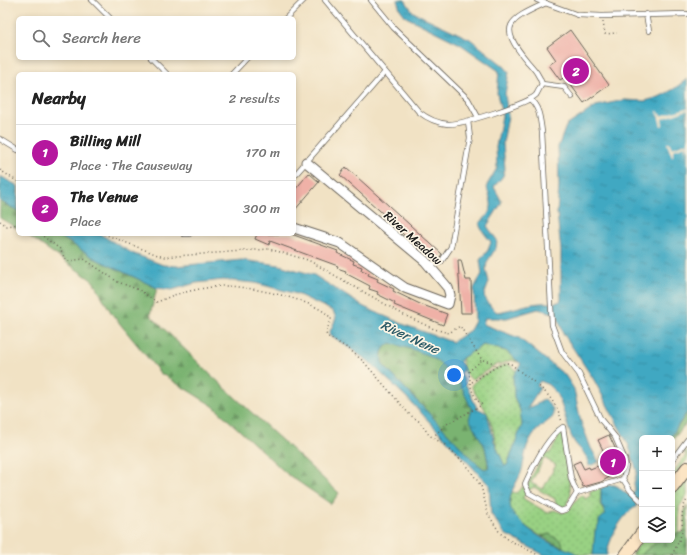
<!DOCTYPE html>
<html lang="en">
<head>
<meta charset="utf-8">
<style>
  body { margin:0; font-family:Sriracha,sans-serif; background:#f2f2f2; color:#222 }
  .controls { position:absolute; right:12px; bottom:12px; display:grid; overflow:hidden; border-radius:6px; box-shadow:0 2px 6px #0003 }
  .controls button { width:36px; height:36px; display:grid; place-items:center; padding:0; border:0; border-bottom:1px solid #e0e0e0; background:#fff; color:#222; font:20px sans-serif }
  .you { position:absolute; left:454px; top:375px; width:14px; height:14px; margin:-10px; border:3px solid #fff; border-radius:50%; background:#1a73e8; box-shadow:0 0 0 6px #1a73e833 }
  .badge { display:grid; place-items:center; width:26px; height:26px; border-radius:50%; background:#b5179e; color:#fff; font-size:13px; font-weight:700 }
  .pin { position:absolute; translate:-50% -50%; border:2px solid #fff; box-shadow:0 1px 4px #0006 }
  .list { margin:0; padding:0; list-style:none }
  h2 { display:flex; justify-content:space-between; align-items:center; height:52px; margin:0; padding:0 16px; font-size:17px }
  h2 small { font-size:13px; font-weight:400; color:#767676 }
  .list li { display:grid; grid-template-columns:26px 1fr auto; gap:12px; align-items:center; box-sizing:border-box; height:56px; padding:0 16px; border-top:1px solid #e0e0e0 }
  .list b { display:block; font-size:15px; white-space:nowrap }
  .list p { margin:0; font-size:13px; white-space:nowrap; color:#767676 }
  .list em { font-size:13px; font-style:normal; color:#767676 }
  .icon { flex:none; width:22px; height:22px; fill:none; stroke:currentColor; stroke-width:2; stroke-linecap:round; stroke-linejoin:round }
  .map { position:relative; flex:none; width:687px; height:555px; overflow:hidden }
  .search { position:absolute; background:#fff; box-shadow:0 2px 6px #0003; left:16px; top:16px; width:280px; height:44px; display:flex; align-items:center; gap:10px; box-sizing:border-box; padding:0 14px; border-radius:6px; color:#767676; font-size:15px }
  .panel { position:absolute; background:#fff; box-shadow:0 2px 6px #0003; left:16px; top:72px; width:280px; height:164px; border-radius:6px }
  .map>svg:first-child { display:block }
  .grass { fill:url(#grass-dots); stroke:#5a7650; fill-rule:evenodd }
  .forest { fill:url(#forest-firs); stroke:#4b6846 }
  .water { fill:url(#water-ripples); stroke:#2e626f; fill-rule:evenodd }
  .pier { fill:#f1e2c4 }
  .building { fill:#efb1a7 }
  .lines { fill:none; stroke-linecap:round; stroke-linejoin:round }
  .lane-casing { stroke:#676157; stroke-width:6 }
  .street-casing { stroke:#676157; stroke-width:11 }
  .secondary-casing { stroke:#676157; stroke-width:14 }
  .path { stroke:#676157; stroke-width:1.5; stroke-dasharray:1 3; stroke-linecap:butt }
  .lane { stroke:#fff; stroke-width:4.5 }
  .street { stroke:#fff; stroke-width:9 }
  .secondary { stroke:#fce5c4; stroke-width:12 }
  .labels { text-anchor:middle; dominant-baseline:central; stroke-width:3.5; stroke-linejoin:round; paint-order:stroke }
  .street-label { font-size:12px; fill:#1c1c1c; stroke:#fcf5e5 }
  .water-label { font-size:13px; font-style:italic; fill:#2d5b67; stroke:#fcf5e5 }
</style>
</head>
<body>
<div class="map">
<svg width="687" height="555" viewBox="0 0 687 555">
  <defs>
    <pattern id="grass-dots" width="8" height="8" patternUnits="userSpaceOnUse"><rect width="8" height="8" fill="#99d183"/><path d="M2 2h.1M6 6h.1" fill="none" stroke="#83b371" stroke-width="1.8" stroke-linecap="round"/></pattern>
    <pattern id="forest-firs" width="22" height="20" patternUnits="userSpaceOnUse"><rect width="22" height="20" fill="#7ab371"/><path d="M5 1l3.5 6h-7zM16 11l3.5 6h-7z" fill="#63915c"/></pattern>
    <pattern id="water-ripples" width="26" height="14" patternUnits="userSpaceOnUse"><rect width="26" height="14" fill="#41a8c2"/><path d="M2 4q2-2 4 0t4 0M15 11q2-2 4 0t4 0" fill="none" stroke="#36889d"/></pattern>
  </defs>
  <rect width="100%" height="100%" fill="#fcf5e5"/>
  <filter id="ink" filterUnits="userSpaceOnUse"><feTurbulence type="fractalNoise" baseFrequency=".025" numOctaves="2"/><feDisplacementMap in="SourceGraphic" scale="8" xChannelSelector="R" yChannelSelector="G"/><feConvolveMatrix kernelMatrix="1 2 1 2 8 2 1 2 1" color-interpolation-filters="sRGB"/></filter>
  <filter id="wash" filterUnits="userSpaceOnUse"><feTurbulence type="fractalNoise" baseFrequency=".012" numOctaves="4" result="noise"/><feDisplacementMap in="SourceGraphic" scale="16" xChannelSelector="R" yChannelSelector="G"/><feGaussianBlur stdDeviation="0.9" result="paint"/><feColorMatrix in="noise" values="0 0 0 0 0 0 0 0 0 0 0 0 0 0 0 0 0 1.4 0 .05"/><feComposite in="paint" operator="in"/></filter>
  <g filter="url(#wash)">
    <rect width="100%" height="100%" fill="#f1e2c4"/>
    <!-- grass -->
    <g class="grass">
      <path d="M483,345L506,351L518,362L511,360L501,364L495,365L472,380L464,372L462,358Z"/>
      <path d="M508,364L517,371L513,376L514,397L520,410L522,425L507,465L505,466C494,451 495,426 487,413C482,403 476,396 471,386C475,378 499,366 508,364Z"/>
      <path d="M557,433H561L563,435L571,494L566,506L562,508L556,507L555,499L534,487L529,490L527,485L544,454L550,453L558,439ZM544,458L556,465L543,489L531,483Z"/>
      <path d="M683,450L687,452V460L672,479V474L686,455L683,451Z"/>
      <path d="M687,473V495L679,507V533L672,535V495Z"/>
      <path d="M523,486L526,494L523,497L524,499L548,513L554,510C573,519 570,500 583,495L585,499L591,496L589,492L601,488L600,505L606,515L599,520V524L595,531L593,555C588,555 581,555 577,554C562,548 517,526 511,511C509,505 510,498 512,492L516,493Z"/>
      <path d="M687,505V531L683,532C687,523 681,516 687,505Z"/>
      <path d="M642,540H660L640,555H632Z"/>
    </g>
    <!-- forest -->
    <g class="forest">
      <path d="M0,201L18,211V229L0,218Z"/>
      <path d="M26,234H56L96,259L157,288L150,315L211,375L339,493L331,504L287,474L213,406L160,373L112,314L93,281Z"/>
      <path d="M391,343C412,349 437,354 450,373L456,375L473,410L470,419L485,447L489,468L484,469L474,461L383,365C380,356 381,347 391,343Z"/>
      <path d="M687,412V422L672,441V438H670Z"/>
      <path d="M687,531V553L684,555H640L660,540H672V535Z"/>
      <path d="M549,534L562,541L563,547L554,544L541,536Z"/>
    </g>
    <!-- water -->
    <g class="water">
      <path d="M397,0H405L413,12L470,39L504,66L509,72L505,94L508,116L503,143L505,169L503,176L494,187L501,200V204L487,226L497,240L496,248L487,262L486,269L489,282L484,296L491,307L497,312C512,310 525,304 540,303C547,302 557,305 561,300V251L557,213L559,186L558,147L566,126L596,106L624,100L645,101L659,97L674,89L687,79V412L670,438H642V493L636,502V507C623,513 608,540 607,555H593L595,531L599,524V520L606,514L601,505V488C620,479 618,491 631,496L635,490L634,483L637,471L628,444L594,380L563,333L557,314L538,309L507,318H485L483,324L519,338L565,375L574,389L581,422L591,448L599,462L589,466C588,455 581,451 575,443C563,425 565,388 540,381L537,386L540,388L528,407V409L545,399L553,409V417C546,423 535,430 531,438C524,449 525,462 521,473C517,483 509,492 510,504C510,518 541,539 553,544C562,548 570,549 578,555H544L505,534L491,514L489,485L406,397L368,361L329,334L336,318L333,311L297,294L255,283L223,280L196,283L172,290L157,288L96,259L56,234H100L132,253L163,265L176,266L242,260L279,265L314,275L364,307L405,325L452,342L470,330L475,321L474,288L482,274L480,260L488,250L491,242C469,215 485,228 491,207C492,200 487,193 487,185L497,168L496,147L502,116L497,93L499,71L460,44L406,17L400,9ZM391,343C412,350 437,354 450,374L456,375L472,410L469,419L485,447L489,468L484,469L474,461L383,365C380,356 381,347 391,343ZM483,345L506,351L521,364L513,376L514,397L520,410L522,425L507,465L505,466L494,441L487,413L477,408L461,374L463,368L460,362L462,358Z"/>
      <path d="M0,176L18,186V211L0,201Z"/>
    </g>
    <!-- pier -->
    <g class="pier">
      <path d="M687,108V110L662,119L663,125L661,126L657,111H658L661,116Z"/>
      <path d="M667,143H669L672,148L687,143L684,157L685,146L673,150V157H672Z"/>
    </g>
    <g id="blocks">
      <!-- building -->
      <g class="building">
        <path d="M570,30L609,85L584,103L565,77L560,80L549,65L556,60L547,47Z"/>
        <path d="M346,167L442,254L439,259L434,260L413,244L397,228L398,227L340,175Z"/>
        <path d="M309,173L319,182L294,211V191Z"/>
        <path d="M257,234H291L338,251L337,253L354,261L353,264L362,267L361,270L369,273L368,275L378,279L377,281L394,289L393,291L420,304L447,314L443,325L394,305L395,303L377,294L378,292L369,289L370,286L345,273L346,271L337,268L338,266L270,241L269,245L255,239Z"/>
        <path d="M458,260H461L466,280H471L472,313H461Z"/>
        <path d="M609,435L621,461L618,472L601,482L583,487L573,464L580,461L584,469L589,467L590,469L603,464L606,456L598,440Z"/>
      </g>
    </g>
  </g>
  <g filter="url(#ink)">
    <use href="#blocks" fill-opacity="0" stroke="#676157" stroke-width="1"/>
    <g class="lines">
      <defs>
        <g id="lane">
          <path d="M92,0L110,18"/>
          <path d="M325,0L419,112C428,119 437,123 448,124C460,125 527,104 536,95C538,92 540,87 542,84C539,74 534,69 527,61C497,25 509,20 546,3"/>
          <path d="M371,0L394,28L468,99L478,117"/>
          <path d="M537,0L578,15L602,16L687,14"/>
          <path d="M646,14L649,31"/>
          <path d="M286,18L304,0"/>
          <path d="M151,58L167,74"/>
          <path d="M232,74L247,58"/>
          <path d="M542,84L564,87L572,97"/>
          <path d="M530,99C540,108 540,119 542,132L552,325L562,352L579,374L601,420L615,437L625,460L626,466L623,479L630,490L642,502"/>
          <path d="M0,139L18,150"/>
          <path d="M294,176L385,72"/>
          <path d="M184,234H189"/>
          <path d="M428,262L433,264L441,262L451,247L470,138L468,121"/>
          <path d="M672,460L687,440"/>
          <path d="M577,493L571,479L563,427C547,437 533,466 525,484L529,493L561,511L567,509L577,493L623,479"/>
        </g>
        <path id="street" d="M294,228L340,243L405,288L448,304L450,295L448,288L425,261L306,162"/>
        <g id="secondary">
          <path d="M672,488L687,468"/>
          <path d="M626,555L642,533"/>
        </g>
      </defs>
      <!-- lane casing -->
      <use href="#lane" class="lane-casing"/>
      <!-- street casing -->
      <use href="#street" class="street-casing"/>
      <!-- secondary casing -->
      <use href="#secondary" class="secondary-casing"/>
      <!-- path -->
      <g class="path">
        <path d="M603,22L605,34L617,33"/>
        <path d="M0,170L18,182"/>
        <path d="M0,221L7,226L18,224"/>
        <path d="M40,234L60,249L64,257L68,261L84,259L118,282L139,290L157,302C163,300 168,297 174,295C189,291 207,287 222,286C243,285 321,300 331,319L326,333L327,336L349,349L364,362L410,415L420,422L429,435L445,445L468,467L481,486L488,514L500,533L509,540L538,555"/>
        <path d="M104,234L163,257L269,249L308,260L404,315L434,329L449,333L460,326L482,360L469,371C470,381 470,389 476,398C477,401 480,402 482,405L445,425L435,435L437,439"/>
        <path d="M483,360L491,362L496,367"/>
        <path d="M472,382L496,367L507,363L511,364C533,383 554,392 562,422"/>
        <path d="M672,555C676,547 680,540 682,531C683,519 680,511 687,500"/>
      </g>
      <!-- lane -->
      <use href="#lane" class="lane"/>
      <!-- street -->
      <use href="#street" class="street"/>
      <!-- secondary -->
      <use href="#secondary" class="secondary"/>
    </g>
  </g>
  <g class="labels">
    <!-- street labels -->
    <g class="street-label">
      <text transform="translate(413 238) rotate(42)">River Meadow</text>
    </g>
    <!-- water labels -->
    <g class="water-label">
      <text transform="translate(410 337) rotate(25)">River Nene</text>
    </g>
  </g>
</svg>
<div class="controls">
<button>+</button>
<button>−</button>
<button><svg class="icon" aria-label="layers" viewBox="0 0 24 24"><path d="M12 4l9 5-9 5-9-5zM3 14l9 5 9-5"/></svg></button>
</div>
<div class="you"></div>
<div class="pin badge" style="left:613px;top:462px">1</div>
<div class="pin badge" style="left:576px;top:71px">2</div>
<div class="search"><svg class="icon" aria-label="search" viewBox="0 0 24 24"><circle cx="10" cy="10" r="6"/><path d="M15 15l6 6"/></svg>Search here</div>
<section class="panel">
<h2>Nearby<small>2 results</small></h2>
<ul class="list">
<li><span class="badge">1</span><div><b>Billing Mill</b><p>Place · The Causeway</p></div><em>170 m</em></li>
<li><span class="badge">2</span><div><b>The Venue</b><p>Place</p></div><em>300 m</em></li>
</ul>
</section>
</div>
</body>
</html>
